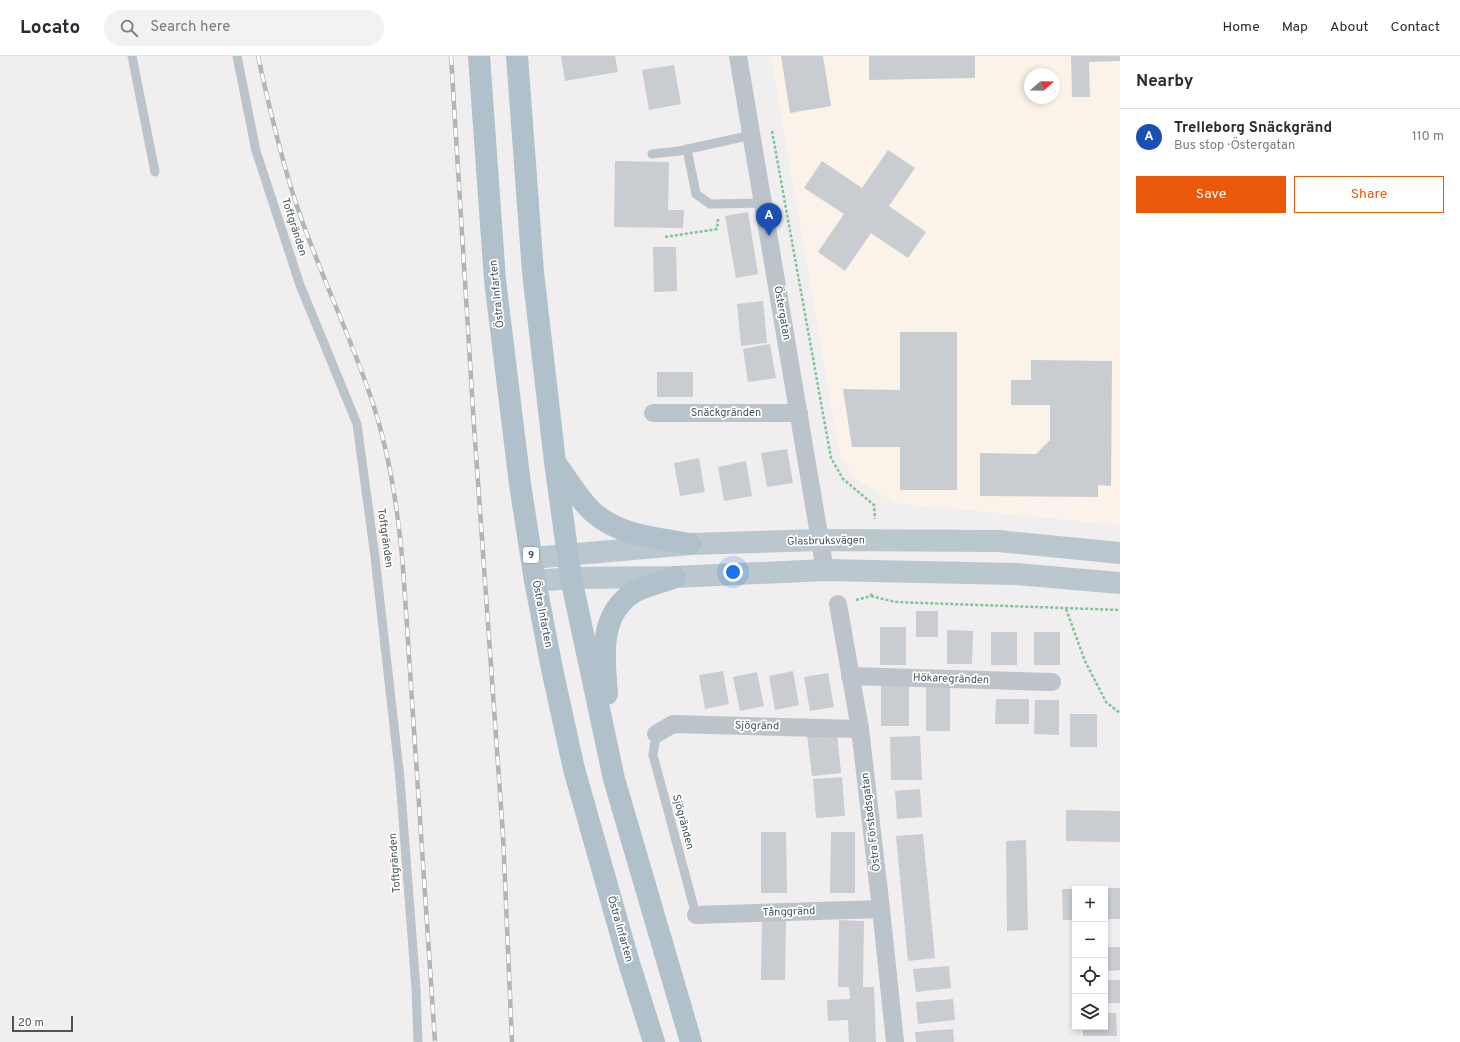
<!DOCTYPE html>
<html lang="en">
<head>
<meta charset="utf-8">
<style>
  body { margin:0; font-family:Overpass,sans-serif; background:#f2f2f3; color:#2b2b33 }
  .controls { position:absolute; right:12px; bottom:12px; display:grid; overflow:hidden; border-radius:0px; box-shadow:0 2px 6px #0003 }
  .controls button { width:36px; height:36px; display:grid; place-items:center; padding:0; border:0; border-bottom:1px solid #e1e1e2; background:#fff; color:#2b2b33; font:20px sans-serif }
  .compass { position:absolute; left:1024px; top:12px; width:36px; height:36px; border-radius:50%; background:#fff; box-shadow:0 2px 6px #0003; rotate:70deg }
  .scale { position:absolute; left:12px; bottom:10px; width:61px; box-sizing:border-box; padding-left:4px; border:2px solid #48545a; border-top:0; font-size:11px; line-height:14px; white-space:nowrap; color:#48545a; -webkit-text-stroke:3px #fff; paint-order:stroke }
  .you { position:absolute; left:733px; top:516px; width:14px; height:14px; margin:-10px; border:3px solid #fff; border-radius:50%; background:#1a73e8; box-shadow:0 0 0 6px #1a73e833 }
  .badge { display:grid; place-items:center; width:26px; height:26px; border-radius:50%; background:#ea580c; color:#fff; font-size:13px; font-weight:700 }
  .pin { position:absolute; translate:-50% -33px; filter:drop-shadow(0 1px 2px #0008) }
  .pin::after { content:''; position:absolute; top:21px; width:14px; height:12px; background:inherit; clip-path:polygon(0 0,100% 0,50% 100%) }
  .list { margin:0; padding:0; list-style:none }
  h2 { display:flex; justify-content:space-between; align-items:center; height:52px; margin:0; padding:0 16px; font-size:17px }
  h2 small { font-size:13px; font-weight:400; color:#7c7c81 }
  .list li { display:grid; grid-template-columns:26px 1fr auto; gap:12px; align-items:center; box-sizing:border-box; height:56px; padding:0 16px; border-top:1px solid #e1e1e2 }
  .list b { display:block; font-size:15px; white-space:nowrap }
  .list p { margin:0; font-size:13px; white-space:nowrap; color:#7c7c81 }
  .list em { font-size:13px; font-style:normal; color:#7c7c81 }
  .actions { display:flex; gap:8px; padding:12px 16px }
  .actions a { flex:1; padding:9px 0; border:1px solid #ea580c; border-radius:0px; text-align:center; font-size:14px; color:#ea580c }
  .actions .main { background:#ea580c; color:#fff }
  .icon { flex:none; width:22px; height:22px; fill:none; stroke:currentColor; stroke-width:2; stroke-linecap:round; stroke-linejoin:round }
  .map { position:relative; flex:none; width:1120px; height:986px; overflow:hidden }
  header { display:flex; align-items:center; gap:24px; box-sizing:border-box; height:56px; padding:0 20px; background:#fff; border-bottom:1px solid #e1e1e2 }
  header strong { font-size:19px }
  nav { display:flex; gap:22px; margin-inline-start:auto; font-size:14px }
  .search { width:280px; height:36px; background:#f2f2f3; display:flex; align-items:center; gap:10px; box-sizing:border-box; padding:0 14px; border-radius:22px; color:#7c7c81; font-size:15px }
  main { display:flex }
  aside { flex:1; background:#fff }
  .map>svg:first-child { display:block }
  .commercial { fill:#fbf3e9; fill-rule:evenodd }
  .building { fill:#c9ccd1 }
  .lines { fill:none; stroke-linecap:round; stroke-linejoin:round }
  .path { stroke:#7ac797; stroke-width:2.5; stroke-dasharray:3 2; stroke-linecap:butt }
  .lane { stroke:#bbc4ca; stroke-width:9 }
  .street { stroke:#bbc4ca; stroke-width:18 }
  .secondary { stroke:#bbc7cf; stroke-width:22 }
  .primary { stroke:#b0c1cb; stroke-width:22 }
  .rail-casing { stroke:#b1b5b8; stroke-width:4.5 }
  .rail { stroke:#fff; stroke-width:3; stroke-dasharray:9; stroke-linecap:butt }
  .labels { text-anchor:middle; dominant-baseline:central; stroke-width:3.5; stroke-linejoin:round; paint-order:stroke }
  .shield { fill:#fff; stroke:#7f878c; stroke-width:1 }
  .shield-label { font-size:10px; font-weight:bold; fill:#48545a }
  .street-label { font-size:11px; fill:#48545a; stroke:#fff }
</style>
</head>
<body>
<header>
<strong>Locato</strong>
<div class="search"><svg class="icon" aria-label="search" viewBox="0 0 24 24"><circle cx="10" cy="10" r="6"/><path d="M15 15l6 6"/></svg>Search here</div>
<nav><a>Home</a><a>Map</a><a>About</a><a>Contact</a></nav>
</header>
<main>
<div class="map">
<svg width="1120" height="986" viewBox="0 0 1120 986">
  <rect width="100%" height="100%" fill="#f1eeef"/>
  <!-- commercial -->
  <path class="commercial" d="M771,0H1120V469L894,447L855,422L840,400ZM1030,18H1054V42H1030Z"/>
  <!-- building -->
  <g class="building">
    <path d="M561,0H615L618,16L565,25Z"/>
    <path d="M781,0H823L831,50L790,57Z"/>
    <path d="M869,0H975V22L869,24Z"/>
    <path d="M1071,0H1120V5L1089,6L1090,41H1072Z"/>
    <path d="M674,9L681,48L649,54L642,14Z"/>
    <path d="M888,94L915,112L889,150L926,176L908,202L871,177L845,215L818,196L844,158L804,132L822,105L862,132Z"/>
    <path d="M615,105L669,106L668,154H684L683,172L614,171Z"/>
    <path d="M748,156L758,218L736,222L725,160Z"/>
    <path d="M653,191H676L677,235L654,236Z"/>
    <path d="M763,245L767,287L741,290L737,248Z"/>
    <path d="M900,276H957V434H900V391H852L843,333L900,334Z"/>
    <path d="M770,288L776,322L748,326L743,293Z"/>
    <path d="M1031,304L1112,305L1111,430L1098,429V441L980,440V397L1036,398L1050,384V349H1011V324H1031Z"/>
    <rect x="657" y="316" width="36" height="25"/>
    <path d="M787,393L793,427L767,431L761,397Z"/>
    <path d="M699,402L705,436L680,440L674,407Z"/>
    <path d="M746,405L752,440L724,445L718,411Z"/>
    <rect x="916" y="555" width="22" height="26"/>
    <rect x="880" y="571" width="26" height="38"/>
    <path d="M947,574L973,575L972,608H947Z"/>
    <rect x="991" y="576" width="26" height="33"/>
    <rect x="1034" y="576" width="26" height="33"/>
    <path d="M723,615L729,648L705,653L699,619Z"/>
    <path d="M793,615L799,649L775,654L769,620Z"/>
    <path d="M757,616L764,650L740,655L733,621Z"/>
    <path d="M828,617L834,651L810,655L804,621Z"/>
    <rect x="881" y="629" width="28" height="41"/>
    <rect x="926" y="631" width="24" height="44"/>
    <path d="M996,643H1029V668H995Z"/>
    <path d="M1035,644H1059V679L1034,678Z"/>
    <rect x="1070" y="658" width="27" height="33"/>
    <path d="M837,676L841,717L812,720L807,679Z"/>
    <path d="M920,680L922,724H891L890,681Z"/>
    <path d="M842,721L845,760L816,762L813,723Z"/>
    <path d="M920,733L922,761L897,763L895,735Z"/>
    <path d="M1066,754L1120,755V786L1066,785Z"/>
    <path d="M761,776H786L787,837H761Z"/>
    <path d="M831,776H855V837H830Z"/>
    <path d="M923,778L935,902L908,905L896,780Z"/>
    <path d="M1026,784L1028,874L1007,875L1006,785Z"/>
    <rect x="1105" y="832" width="15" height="31"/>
    <path d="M1062,833H1075V864H1063Z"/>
    <path d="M762,862L786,863L785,924H761Z"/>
    <path d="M839,864L864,865L863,931H874L876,986H849L848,964L828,965L827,944L850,943L849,931H838Z"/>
    <path d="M1108,891H1120V914L1108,915Z"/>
    <path d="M949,910L951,932L916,936L913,913Z"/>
    <rect x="1105" y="924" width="15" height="23"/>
    <path d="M953,943L955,964L918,968L916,946Z"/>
    <path d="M1105,957H1116L1117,980H1083V971H1105Z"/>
    <path d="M953,973L954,986H916L915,976Z"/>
  </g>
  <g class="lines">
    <!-- path -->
    <g class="path">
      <path d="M772,75L831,402L843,423L874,449L875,463"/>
      <path d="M665,181L717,173L718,163"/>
      <path d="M871,540L895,546L1120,554"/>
      <path d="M856,544L871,540L872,536"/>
      <path d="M1066,553L1085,605L1106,646L1120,657"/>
    </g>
    <!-- lane -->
    <g class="lane">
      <path d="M132,0L155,116"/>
      <path d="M237,0L256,95L300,229L357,368L375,501L400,723L416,933L418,986"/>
      <path d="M687,93L696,138L710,148L763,147"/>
      <path d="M652,98L679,95L752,79"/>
      <path d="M656,678L653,699L696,859"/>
    </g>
    <!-- street -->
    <g class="street">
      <path d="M738,0L825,514"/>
      <path d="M653,357H799"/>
      <path d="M838,548L860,673L881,853L895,986"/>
      <path d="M850,620L1052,626"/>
      <path d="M656,678L673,668L860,673"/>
      <path d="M696,859L881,853"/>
    </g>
    <!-- secondary -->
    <g class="secondary">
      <path d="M532,502L690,488L820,484L998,485L1120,497"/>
      <path d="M535,525L571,522L675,521L825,514L1016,518L1120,527"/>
    </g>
    <!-- primary -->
    <g class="primary">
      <path d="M479,0L495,224L520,428L535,525L552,613L574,713L629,907L654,986"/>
      <path d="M517,0L533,216L555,406L571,522L614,723L691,986"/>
      <path d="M557,409C569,425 579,444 594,457C620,480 658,482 690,488"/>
      <path d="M607,638C604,601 598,559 634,536C645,530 663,526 675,521"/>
    </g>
    <defs>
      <g id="rail">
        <path d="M258,0C268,46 279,93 293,138C314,205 346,269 369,336C389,392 398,452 403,511L435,986"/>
        <path d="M451,0L474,370L503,779L512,986"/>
      </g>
    </defs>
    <!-- rail casing -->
    <use href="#rail" class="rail-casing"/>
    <!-- rail -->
    <use href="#rail" class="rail"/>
  </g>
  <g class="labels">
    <!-- shield labels -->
    <rect class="shield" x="523" y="491" width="16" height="16" rx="3"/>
    <g class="shield-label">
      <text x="531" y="499">9</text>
    </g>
    <!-- street labels -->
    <g class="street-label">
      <text transform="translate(294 171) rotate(72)">Toftgränden</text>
      <text transform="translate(497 238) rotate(-96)">Östra Infarten</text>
      <text transform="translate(782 257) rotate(80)">Östergatan</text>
      <text x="726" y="357">Snäckgränden</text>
      <text transform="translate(385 482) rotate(82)">Toftgränden</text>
      <text transform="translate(826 485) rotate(-1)">Glasbruksvägen</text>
      <text transform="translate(542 558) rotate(79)">Östra Infarten</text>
      <text transform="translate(951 623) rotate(2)">Hökaregränden</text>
      <text transform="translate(757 670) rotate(1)">Sjögränd</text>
      <text transform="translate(683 766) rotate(75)">Sjögränden</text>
      <text transform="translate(871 766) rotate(-97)">Östra Förstadsgatan</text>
      <text transform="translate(395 807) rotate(-94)">Toftgränden</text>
      <text transform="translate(789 856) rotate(-2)">Tånggränd</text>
      <text transform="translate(620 873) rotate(74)">Östra Infarten</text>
    </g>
  </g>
</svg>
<div class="controls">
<button>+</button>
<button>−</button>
<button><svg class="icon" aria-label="locate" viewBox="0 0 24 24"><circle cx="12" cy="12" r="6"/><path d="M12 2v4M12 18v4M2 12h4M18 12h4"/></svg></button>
<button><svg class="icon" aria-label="layers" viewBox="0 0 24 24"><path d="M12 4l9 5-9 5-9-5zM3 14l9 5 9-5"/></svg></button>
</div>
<svg class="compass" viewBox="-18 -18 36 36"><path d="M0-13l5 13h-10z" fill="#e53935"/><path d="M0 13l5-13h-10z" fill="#7c7c81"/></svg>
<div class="scale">20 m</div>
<div class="you"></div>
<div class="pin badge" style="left:769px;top:180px;background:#1a4fb4">A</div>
</div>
<aside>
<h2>Nearby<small></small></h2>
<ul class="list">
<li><span class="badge" style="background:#1a4fb4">A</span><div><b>Trelleborg Snäckgränd</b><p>Bus stop · Östergatan</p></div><em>110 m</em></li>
</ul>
<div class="actions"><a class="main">Save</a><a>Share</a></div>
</aside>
</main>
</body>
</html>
